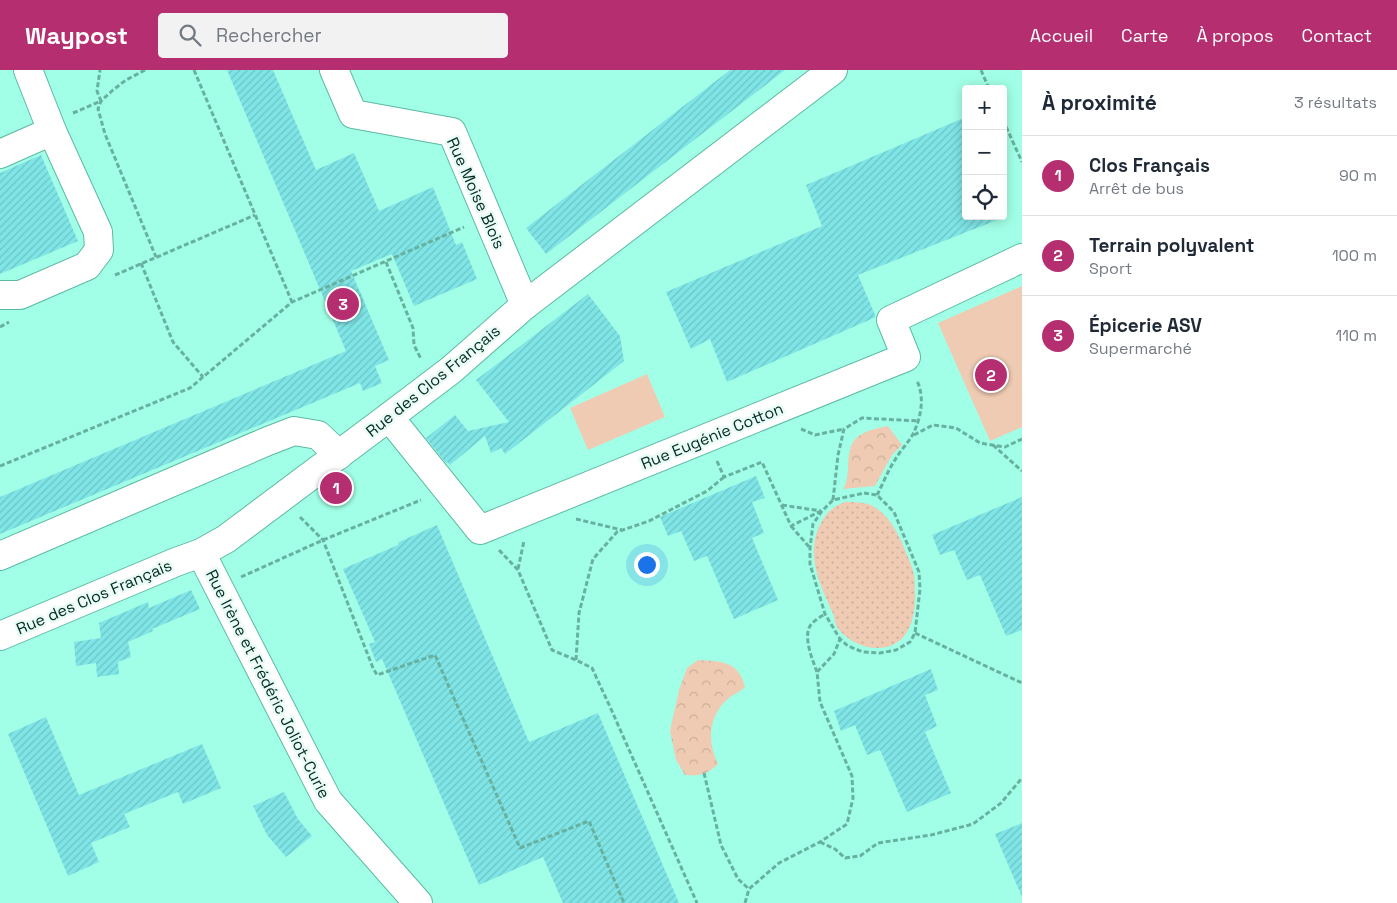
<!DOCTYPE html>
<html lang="fr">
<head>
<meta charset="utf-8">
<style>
  body { margin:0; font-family:"Space Grotesk",sans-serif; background:#f2f2f3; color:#1f2937 }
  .controls { position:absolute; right:15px; top:15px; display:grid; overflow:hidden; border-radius:5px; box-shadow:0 2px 12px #0003 }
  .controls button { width:45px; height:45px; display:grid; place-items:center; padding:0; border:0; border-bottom:1px solid #e0e1e3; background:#fff; color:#1f2937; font:25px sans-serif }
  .you { position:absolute; left:646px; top:494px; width:18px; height:18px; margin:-12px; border:4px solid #fff; border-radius:50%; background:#1a73e8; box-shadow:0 0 0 8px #1a73e833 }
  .badge { display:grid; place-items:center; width:32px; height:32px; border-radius:50%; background:#b52e6f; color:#fff; font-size:16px; font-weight:700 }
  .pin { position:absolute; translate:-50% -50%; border:2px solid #fff; box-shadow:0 1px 5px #0006 }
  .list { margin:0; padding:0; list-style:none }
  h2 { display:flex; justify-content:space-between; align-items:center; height:65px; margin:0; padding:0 20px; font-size:21px }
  h2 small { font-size:16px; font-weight:400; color:#747a83 }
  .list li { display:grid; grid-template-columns:32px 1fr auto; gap:15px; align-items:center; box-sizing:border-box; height:80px; padding:0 20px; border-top:1px solid #e0e1e3 }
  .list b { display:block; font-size:19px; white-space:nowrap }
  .list p { margin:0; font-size:16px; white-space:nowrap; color:#747a83 }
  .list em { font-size:16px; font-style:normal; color:#747a83 }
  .icon { flex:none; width:28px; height:28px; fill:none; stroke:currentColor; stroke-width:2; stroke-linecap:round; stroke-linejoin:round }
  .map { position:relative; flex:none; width:1022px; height:833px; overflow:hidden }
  header { display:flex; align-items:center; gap:30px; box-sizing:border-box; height:70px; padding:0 25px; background:#b52e6f; color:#fff }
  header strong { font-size:24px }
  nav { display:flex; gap:28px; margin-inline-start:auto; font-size:18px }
  .search { width:350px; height:45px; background:#f2f2f3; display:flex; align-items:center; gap:12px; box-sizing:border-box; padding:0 18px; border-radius:5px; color:#747a83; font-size:19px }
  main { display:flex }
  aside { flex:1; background:#fff }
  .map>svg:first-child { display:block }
  .grass { fill:url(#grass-dots) }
  .park { fill:url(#park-crowns) }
  .pitch { fill:#efcbb3 }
  .building { fill:url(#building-hatch) }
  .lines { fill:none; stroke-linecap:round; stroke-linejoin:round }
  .minor-casing { stroke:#5cb9a3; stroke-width:30 }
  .path { stroke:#67b19f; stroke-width:3; stroke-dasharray:5 2.5; stroke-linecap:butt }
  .minor { stroke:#fff; stroke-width:28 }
  .labels { text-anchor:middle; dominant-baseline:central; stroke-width:5; stroke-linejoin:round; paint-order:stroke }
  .street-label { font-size:16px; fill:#022c24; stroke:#eafbf6 }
</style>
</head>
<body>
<header>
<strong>Waypost</strong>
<div class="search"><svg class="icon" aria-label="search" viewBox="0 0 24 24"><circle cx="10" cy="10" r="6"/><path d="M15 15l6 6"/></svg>Rechercher</div>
<nav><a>Accueil</a><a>Carte</a><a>À propos</a><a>Contact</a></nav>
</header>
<main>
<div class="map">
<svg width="1022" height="833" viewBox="0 0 1022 833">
  <defs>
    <pattern id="grass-dots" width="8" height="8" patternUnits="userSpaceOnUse" patternTransform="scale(1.25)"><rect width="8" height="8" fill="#efcbb3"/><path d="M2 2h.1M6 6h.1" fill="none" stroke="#cbae9a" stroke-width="1.8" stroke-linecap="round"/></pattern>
    <pattern id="park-crowns" width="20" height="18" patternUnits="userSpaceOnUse" patternTransform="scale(1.25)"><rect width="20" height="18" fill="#efcbb3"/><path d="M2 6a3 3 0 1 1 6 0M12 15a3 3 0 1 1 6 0" fill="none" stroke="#cbae9a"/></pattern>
    <pattern id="building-hatch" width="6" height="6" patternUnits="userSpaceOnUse" patternTransform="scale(1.25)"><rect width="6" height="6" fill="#80e5e6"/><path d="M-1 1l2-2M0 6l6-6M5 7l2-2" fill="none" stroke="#6dc5c5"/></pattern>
  </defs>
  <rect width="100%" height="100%" fill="#a2ffe7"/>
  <!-- grass -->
  <path class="grass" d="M845,432C852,432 860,432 868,434C885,440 895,457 902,473C906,483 912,494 914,505C916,520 916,545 909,558C899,581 873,582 854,572C844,566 834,558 834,546C822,519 806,489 818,459C824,445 831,437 845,432Z"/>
  <!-- park -->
  <g class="park">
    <path d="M888,356L902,375L892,385L875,416L843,419C847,413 847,407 848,400C848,393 848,386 850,380C854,362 873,359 888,356Z"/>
    <path d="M698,590C721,591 739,591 745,617C740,622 734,624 729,628C708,645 707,672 718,694C707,705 699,706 685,705L676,690L670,661L679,620L687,598Z"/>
  </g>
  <!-- pitch -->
  <g class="pitch">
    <path d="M1022,216V357L990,371L938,253Z"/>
    <path d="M647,304L665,347L588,380L570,338Z"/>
  </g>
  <!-- building -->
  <g class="building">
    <path d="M227,0H273L316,100L354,83L379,141L433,117L456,175L462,172L477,209L414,236L392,184L351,201L389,290L375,296L382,313L363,321L360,313L0,464V427L346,281Z"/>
    <path d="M730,0H785L546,184L526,158Z"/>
    <path d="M966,47V146H1003V138L1007,146L858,205L876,247L727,312L710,269L691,279L666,222L822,156L806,115Z"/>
    <path d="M41,85L78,171L0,204V103Z"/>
    <path d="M588,224L620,266L624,291L505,384L501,378L491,383L485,366L450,395L447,392L446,393L426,368L455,345L468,361L509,352L476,310Z"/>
    <path d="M756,406L765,428L752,432L764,463L752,468L778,530L734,549L707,486L694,491L681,461L668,466L660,447Z"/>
    <path d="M1022,427V560L1006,566L980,505L967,510L954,480L940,485L932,465Z"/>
    <path d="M437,455L529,672L598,643L679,833H563L543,787L479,815L382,589L376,592L369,574L375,572L343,499L398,475L399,472Z"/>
    <path d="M191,520L200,539L152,559L153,561L128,572L131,587L118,592L119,604L97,607L96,593L76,596L74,572L101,568L99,553L148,532L149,538Z"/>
    <path d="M931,599L938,620L925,625L937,656L925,662L951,723L907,742L880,680L867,685L855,655L841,661L834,641Z"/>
    <path d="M46,647L79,725L202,674L221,718L183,734L178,722L124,744L130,757L91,773L99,792L68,806L8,664Z"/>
    <path d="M284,722L298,749L312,766L286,787L267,765L253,736Z"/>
    <path d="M1022,753V827L995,764Z"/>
  </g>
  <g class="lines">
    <defs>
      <g id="minor">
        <path d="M334,0L353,44L452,62L525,235"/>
        <path d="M0,84L52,61"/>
        <path d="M0,225H20L87,196L99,180L98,162L52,61L28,0"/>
        <path d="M389,347L480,460L906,287L891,250L1022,188"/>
        <path d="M201,483L328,731L418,833"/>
        <path d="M0,486L268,371L294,361L318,365L339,385"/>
        <path d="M0,566L176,492L201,483L226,469L389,347L451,300L525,235L833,0"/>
      </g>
    </defs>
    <!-- minor casing -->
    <use href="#minor" class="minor-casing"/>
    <!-- path -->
    <g class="path">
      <path d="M145,0L126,10L113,20L101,31L98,39L105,64L156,187"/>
      <path d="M194,0L292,232"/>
      <path d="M981,0L989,19"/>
      <path d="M73,43L101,31L97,21L100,0"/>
      <path d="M1003,50L1022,92"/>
      <path d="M386,192L413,258L414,275L421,289"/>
      <path d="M141,193L173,272L203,307"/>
      <path d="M115,205L255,145"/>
      <path d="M0,257L9,252"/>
      <path d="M801,359L815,365L844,359"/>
      <path d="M914,365L933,355L956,358L980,373L992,375L1005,377L1022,369"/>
      <path d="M993,375L1022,401"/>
      <path d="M717,391L724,407L762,392L791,456L821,441"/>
      <path d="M0,396L190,318L292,232L464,157"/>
      <path d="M864,423L877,425L894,442L919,502L920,519L915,563L910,572L896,580L880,583L863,582L848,576L840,569L825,544L810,494V478L813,454L822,441L833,430Z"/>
      <path d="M877,425C883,414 888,400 895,390C900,381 908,373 913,364C921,348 925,327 917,311"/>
      <path d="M833,430L838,385L844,359L862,348L919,351"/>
      <path d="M782,435L821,441"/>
      <path d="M300,447L323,470L373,598L377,605L435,585L520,778L589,751L624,833"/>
      <path d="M576,449L622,460"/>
      <path d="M791,456L810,478"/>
      <path d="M499,480L518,500L552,580L576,590L592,598L611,639L697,833"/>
      <path d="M518,499L524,471"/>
      <path d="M241,507L323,470L421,430"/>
      <path d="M915,563L1022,613"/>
      <path d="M576,590L579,543L593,489L617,462L649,451L707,421L724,407"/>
      <path d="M817,602C813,591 803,568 810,556C813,551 820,547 825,544"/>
      <path d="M704,703L721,775L738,809L749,819"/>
      <path d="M820,772L835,779L845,788L860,786L878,773L931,765L973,754L1001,733L1022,708"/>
      <path d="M745,833L749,819L779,793L820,772L847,754L853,728L852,706L820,632L817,602L834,584L840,569"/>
    </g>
    <!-- minor -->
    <use href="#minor" class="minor"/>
  </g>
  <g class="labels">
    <!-- street labels -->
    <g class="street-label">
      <text transform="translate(476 123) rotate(66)">Rue Moise Blois</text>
      <text transform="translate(433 311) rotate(-39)">Rue des Clos Français</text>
      <text transform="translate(712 366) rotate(-22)">Rue Eugénie Cotton</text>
      <text transform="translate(94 527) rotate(-23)">Rue des Clos Français</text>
      <text transform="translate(268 614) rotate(63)">Rue Irène et Frédéric Joliot-Curie</text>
    </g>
  </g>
</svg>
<div class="controls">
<button>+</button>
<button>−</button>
<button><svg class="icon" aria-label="locate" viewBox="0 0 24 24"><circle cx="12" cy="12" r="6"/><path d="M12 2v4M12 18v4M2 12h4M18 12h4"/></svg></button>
</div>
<div class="you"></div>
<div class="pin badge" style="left:336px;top:418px">1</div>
<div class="pin badge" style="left:991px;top:305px">2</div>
<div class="pin badge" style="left:343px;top:234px">3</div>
</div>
<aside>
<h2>À proximité<small>3 résultats</small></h2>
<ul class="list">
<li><span class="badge">1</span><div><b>Clos Français</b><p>Arrêt de bus</p></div><em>90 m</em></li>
<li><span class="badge">2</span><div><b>Terrain polyvalent</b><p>Sport</p></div><em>100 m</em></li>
<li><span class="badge">3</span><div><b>Épicerie ASV</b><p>Supermarché</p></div><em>110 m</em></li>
</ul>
</aside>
</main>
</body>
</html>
